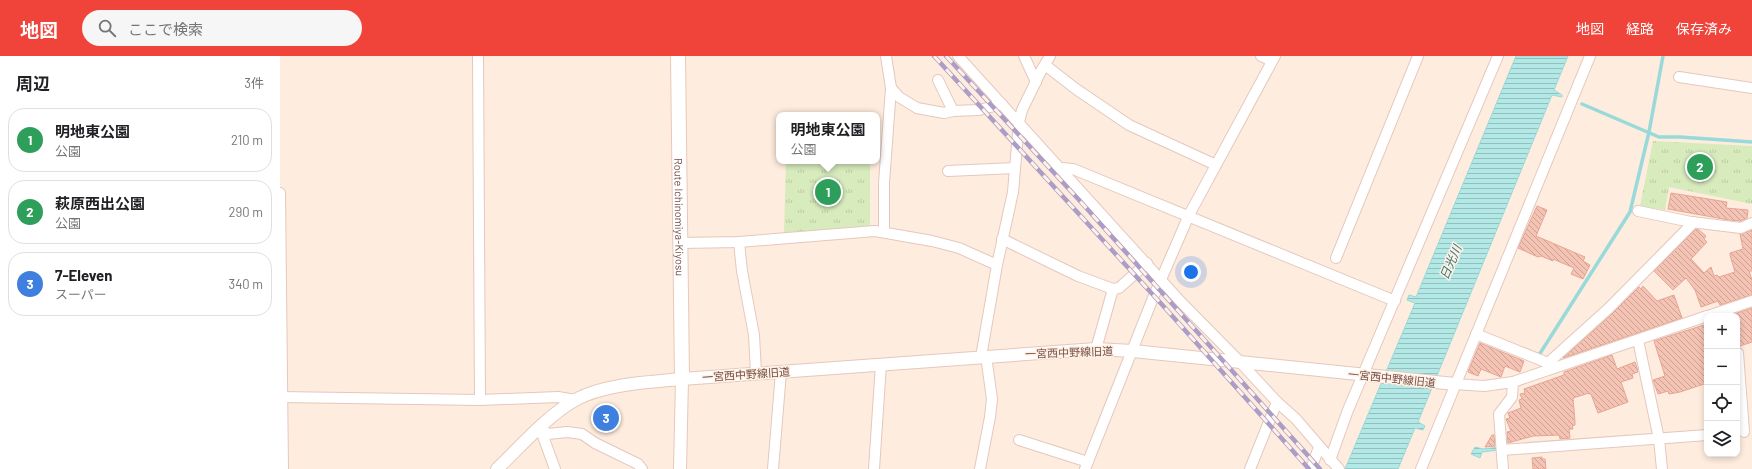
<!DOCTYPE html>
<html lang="ja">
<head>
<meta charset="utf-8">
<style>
  body { margin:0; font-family:Barlow,"Noto Sans JP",sans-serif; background:#f6f6f6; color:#202124 }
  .controls { position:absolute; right:12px; bottom:12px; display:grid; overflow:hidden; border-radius:8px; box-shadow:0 2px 6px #0003 }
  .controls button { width:36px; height:36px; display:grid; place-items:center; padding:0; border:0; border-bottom:1px solid #e0e0e0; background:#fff; color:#202124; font:20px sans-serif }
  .you { position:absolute; left:911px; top:216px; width:14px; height:14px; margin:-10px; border:3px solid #fff; border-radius:50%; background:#1a73e8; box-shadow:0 0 0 6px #1a73e833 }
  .badge { display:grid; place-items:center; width:26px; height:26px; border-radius:50%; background:#f0443b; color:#fff; font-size:13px; font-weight:700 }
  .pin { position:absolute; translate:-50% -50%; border:2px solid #fff; box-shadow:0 1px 4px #0006 }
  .popup { position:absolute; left:496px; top:56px; width:104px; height:52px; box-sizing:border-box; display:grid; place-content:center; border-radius:8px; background:#fff; filter:drop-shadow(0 1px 3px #0005); font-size:13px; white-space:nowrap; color:#757577 }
  .popup b { font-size:15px; color:#202124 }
  .popup::after { content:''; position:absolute; left:50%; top:100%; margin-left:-8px; border:8px solid transparent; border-top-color:#fff }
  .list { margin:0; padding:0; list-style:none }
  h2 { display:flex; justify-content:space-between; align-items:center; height:52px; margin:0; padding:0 16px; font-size:17px }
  h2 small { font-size:13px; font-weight:400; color:#757577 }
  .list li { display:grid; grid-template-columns:26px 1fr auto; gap:12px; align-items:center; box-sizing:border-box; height:64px; margin:0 8px 8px; padding:0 8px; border:1px solid #e0e0e0; border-radius:16px }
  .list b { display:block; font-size:15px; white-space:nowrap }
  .list p { margin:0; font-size:13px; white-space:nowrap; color:#757577 }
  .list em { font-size:13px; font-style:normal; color:#757577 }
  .icon { flex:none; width:22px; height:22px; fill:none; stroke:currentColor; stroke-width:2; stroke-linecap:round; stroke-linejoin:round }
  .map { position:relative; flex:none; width:1472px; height:413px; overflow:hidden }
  header { display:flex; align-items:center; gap:24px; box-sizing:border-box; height:56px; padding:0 20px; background:#f0443b; color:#fff }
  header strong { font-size:19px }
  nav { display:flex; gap:22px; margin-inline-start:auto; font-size:14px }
  .search { width:280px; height:36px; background:#f6f6f6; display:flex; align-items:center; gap:10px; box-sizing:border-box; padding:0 14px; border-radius:22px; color:#757577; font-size:15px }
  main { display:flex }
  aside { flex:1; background:#fff }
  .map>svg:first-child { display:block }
  .park { fill:url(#park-tufts) }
  .water { fill:url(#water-rules); stroke:#98dad9 }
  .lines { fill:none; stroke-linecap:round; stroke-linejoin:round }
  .stream { stroke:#98dad9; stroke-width:3.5 }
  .building { fill:url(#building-back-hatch); stroke:#e8a594 }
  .minor-casing { stroke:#e4c8bd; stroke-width:12 }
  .tertiary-casing { stroke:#e4c8bd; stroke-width:14 }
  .secondary-casing { stroke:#e9c8ba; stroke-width:16 }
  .minor { stroke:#fff; stroke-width:10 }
  .tertiary { stroke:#fff; stroke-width:12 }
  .secondary { stroke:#fff; stroke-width:14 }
  .rail-casing { stroke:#ac9dc6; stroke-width:4.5 }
  .rail { stroke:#fff1e6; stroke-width:3; stroke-dasharray:9; stroke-linecap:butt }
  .labels { text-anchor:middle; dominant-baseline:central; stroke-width:3; stroke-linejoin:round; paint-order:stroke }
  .street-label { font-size:11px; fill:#754e45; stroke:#fff1e6 }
  .water-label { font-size:12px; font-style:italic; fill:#357474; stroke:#fff1e6 }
</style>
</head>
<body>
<header>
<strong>地図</strong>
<div class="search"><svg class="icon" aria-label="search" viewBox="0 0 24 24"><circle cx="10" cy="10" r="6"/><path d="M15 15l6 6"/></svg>ここで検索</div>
<nav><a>地図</a><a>経路</a><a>保存済み</a></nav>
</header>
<main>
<aside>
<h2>周辺<small>3件</small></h2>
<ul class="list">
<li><span class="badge" style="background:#2e9e5b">1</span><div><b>明地東公園</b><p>公園</p></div><em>210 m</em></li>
<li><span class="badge" style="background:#2e9e5b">2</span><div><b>萩原西出公園</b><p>公園</p></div><em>290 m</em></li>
<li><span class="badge" style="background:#3f7fe0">3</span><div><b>7-Eleven</b><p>スーパー</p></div><em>340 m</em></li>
</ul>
</aside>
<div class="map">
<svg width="1472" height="413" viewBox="0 0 1472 413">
  <defs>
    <pattern id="park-tufts" width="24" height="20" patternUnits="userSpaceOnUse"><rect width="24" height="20" fill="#d7ebbc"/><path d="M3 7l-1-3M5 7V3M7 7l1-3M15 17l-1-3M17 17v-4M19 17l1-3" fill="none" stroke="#bccba3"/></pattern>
    <pattern id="water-rules" width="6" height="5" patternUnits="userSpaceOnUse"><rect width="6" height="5" fill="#b2e8e6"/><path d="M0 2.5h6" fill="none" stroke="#95bebc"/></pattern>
    <pattern id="building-back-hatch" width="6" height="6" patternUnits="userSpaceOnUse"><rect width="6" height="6" fill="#f4c3b4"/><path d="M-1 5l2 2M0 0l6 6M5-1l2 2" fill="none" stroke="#caa194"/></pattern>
  </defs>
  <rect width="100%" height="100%" fill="#feecde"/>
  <!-- park -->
  <g class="park">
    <path d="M1373,85L1472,90V164V148L1389,131L1385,154L1360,150Z"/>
    <path d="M506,105H590V172L504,179Z"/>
  </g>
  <!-- water -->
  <g class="water">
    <path d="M1236,0H1288L1274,34L1282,39V41L1272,39L1138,366L1145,370L1143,374L1135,372L1118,413H1065L1135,247L1127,244L1129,239L1136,241Z"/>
    <path d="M1195,391L1203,393L1220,391L1219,394L1202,396L1200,402L1191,398Z"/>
  </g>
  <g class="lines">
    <!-- stream -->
    <g class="stream">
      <path d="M1302,48L1379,81H1400L1472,86"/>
      <path d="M1259,299L1350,156L1369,76L1383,0"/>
    </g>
  </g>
  <!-- building -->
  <g class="building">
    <path d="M1391,137L1447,146L1446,152L1468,154L1467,162L1461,165L1449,164L1388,153Z"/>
    <path d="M1257,150L1267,154L1256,180L1305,201L1303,205L1310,209L1303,223L1291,218L1294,212L1273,203V205L1261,200L1258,201L1238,192Z"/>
    <path d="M1416,173L1419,174L1426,180L1424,183L1427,186L1411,203L1424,217L1431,211L1434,220L1437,219L1439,221L1455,216L1450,199V197L1463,193L1460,178L1472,174V215H1469L1472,224V239L1440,249L1438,245L1421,251L1415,234L1406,222L1393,234L1374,215Z"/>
    <path d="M1363,230L1377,245L1394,239L1402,262L1283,302L1333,257L1359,231L1361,233Z"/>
    <path d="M1472,252V286L1457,291V260H1448Z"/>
    <path d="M1427,268V327L1400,336L1389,338L1388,335L1378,338L1373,324L1385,320L1374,285Z"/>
    <path d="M1200,287L1244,305L1240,316L1225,310L1221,321L1201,313L1198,320L1188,316Z"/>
    <path d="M1332,299L1337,313L1355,306L1357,312L1358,316L1352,318L1353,322L1341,326L1348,346L1318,357L1311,338H1309V337L1293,342L1295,366V369L1292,370L1293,373H1289L1290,382L1280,383L1279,379L1253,380L1228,387L1227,376L1231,375L1226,363L1230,362L1228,357L1241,352L1239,344L1242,343L1240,338L1245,337L1244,333L1284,319V316Z"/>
    <path d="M1212,379H1214L1215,390L1205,391Z"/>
    <path d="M1262,401V403H1265L1266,413H1253L1252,402Z"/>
  </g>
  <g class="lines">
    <defs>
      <g id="minor">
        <path d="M198,0L200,344"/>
        <path d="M606,0L611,32L619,41L637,52L664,57L673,55L699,54L722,48"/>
        <path d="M678,0L900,245L960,306L997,346L1016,363L1059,413"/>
        <path d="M744,0L756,26"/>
        <path d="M981,0L992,5"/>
        <path d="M765,9L796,33L849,69L936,109"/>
        <path d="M1399,21L1472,32"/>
        <path d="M658,24L673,55"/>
        <path d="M782,112L793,113L1115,245"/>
        <path d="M668,115L735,112"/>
        <path d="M0,137L3,413"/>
        <path d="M1358,155L1411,166L1461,172L1472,167"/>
        <path d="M604,176V127L611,32"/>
        <path d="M722,183L798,220L833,233"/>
        <path d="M459,186L462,215L474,279L476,317"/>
        <path d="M400,187L459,186L595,175L652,185L679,192L717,209"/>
        <path d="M1056,202L1138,0"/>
        <path d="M1428,260L1472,245"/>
        <path d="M1196,278L1268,307L1270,312"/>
        <path d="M1358,284L1379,383L1382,413"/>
        <path d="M816,293L833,233L839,232L867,207"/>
        <path d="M1458,297L1464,376"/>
        <path d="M701,301L717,209L733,136L739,66L742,54L761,15L770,0"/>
        <path d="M1268,307L1329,252L1414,166"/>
        <path d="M1175,328L1204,330L1233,326L1427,260"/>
        <path d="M0,341L200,344L278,341L295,344"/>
        <path d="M739,384L808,406"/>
        <path d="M1222,394L1427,379"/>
        <path d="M1050,404L1068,354L1218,0"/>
        <path d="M275,413L260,372L268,378L287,376L302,378L315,387L358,408L362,413"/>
        <path d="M493,413L501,316"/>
        <path d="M594,413L601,308"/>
        <path d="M700,413L710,361L712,343L706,300"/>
        <path d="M805,413L873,242L909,159L995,0"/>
        <path d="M970,413L997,346"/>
        <path d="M1031,413L1039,391"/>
        <path d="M1141,413L1310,0"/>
        <path d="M1223,413L1219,358L1232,341L1233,326"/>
      </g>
      <g id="tertiary">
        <path d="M217,413C240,391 267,360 295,344C323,328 370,326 402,323L816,293L853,295L1175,328"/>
        <path d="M400,413L402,323"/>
      </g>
      <g id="secondary">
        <path id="s1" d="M398,0L402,323"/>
      </g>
    </defs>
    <!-- minor casing -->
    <use href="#minor" class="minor-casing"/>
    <!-- tertiary casing -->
    <use href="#tertiary" class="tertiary-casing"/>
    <!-- secondary casing -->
    <use href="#secondary" class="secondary-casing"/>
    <!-- minor -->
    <use href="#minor" class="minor"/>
    <!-- tertiary -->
    <use href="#tertiary" class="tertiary"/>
    <!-- secondary -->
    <use href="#secondary" class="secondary"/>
    <defs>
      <g id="rail">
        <path d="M654,0L886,253L1029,413"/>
        <path d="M666,0L800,145L1040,413"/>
      </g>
    </defs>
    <!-- rail casing -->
    <use href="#rail" class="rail-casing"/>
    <!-- rail -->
    <use href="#rail" class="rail"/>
  </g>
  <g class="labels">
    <!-- street labels -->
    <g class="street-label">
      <text stroke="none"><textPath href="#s1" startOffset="161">Route Ichinomiya-Kiyosu</textPath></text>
      <text transform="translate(789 296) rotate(-2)">一宮西中野線旧道</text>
      <text transform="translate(466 318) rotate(-4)">一宮西中野線旧道</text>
      <text transform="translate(1112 322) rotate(6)">一宮西中野線旧道</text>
    </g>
    <!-- water labels -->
    <g class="water-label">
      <text transform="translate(1170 206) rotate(-67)">日光川</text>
    </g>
  </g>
</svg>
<div class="controls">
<button>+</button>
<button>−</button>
<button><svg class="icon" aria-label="locate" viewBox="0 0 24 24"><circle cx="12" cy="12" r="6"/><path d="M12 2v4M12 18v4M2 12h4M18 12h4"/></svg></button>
<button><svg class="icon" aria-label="layers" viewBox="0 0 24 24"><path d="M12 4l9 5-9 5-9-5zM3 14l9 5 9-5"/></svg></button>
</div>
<div class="you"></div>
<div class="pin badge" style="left:548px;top:136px;background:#2e9e5b">1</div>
<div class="popup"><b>明地東公園</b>公園</div>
<div class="pin badge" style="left:1420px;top:111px;background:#2e9e5b">2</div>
<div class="pin badge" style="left:326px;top:362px;background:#3f7fe0">3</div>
</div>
</main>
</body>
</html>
